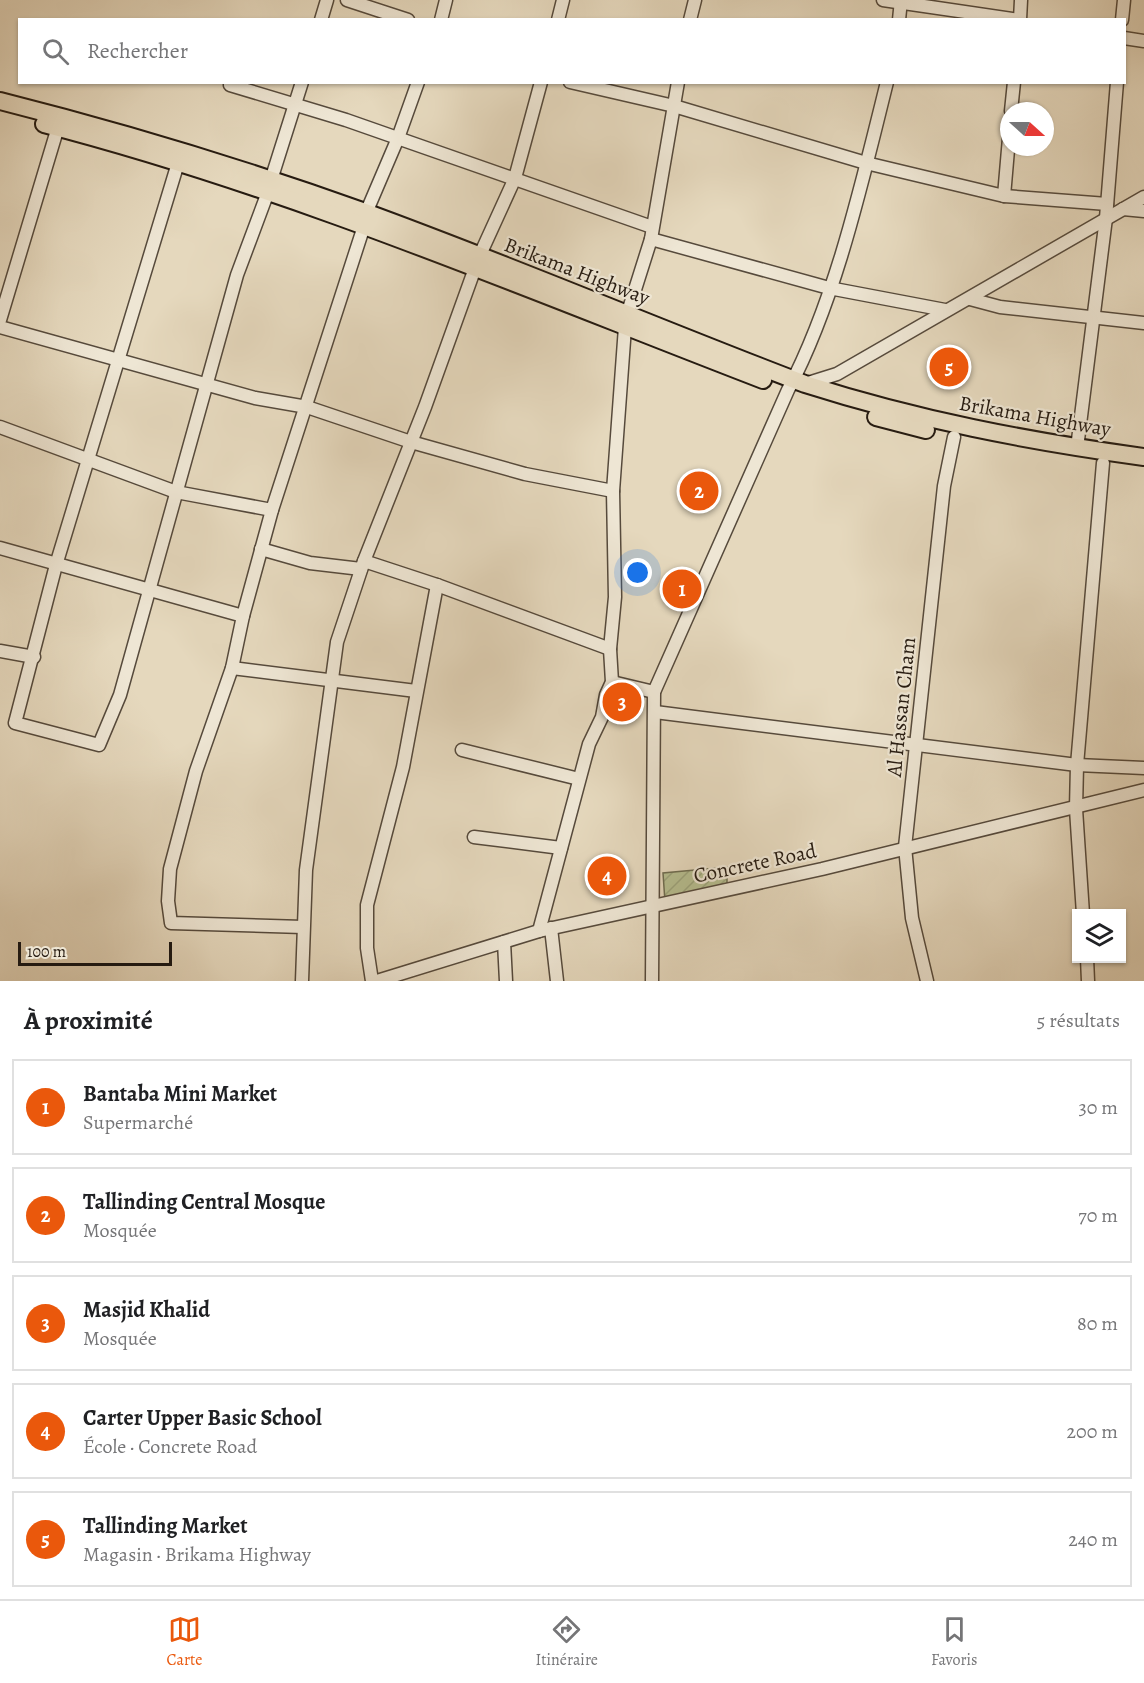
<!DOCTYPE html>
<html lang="fr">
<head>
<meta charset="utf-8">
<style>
  body { margin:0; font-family:Alegreya,serif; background:#f6f6f6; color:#202124 }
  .controls { position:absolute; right:18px; bottom:18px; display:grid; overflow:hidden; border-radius:0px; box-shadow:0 2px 4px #0004 }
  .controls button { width:54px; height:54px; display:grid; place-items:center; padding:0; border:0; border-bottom:2px solid #e0e0e0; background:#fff; color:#202124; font:30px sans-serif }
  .compass { position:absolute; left:1000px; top:102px; width:54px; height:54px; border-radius:50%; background:#fff; box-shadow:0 2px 4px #0004; rotate:111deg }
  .scale { position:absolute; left:18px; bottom:15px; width:154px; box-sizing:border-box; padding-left:6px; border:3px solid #261b11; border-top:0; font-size:16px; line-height:21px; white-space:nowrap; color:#261b11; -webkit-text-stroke:4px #eee6d4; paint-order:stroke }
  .you { position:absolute; left:638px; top:573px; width:21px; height:21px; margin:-15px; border:4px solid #fff; border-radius:50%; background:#1a73e8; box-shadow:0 0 0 9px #1a73e833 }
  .badge { display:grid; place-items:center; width:39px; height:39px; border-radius:50%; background:#ea580c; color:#fff; font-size:20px; font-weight:700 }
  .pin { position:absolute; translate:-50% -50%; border:3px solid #fff; box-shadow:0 2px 6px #0006 }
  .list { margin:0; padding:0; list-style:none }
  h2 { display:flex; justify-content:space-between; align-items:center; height:78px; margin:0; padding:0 24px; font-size:26px }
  h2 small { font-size:20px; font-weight:400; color:#757577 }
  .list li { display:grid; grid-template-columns:39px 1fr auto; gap:18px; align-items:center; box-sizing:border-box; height:96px; margin:0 12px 12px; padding:0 12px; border:2px solid #e0e0e0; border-radius:0px }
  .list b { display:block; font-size:22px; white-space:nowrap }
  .list p { margin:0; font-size:20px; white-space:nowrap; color:#757577 }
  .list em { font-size:20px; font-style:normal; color:#757577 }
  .icon { flex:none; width:33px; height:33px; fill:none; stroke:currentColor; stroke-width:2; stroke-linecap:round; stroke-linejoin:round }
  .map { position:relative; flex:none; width:1144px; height:981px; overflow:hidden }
  .search { position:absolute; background:#fff; box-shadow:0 2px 4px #0004; left:18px; right:18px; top:18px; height:66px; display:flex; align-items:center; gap:15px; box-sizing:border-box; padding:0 21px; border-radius:0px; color:#757577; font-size:22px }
  .sheet { height:618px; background:#fff }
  nav { display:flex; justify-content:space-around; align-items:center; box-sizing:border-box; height:84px; border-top:2px solid #e0e0e0; background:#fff; font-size:16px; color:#757577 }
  nav a { display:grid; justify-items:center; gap:3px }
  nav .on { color:#ea580c }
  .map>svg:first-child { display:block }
  .garden { fill:url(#garden-furrows); stroke:#6e6c50; stroke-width:1.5 }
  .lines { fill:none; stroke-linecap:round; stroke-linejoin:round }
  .minor-casing { stroke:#564a3c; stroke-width:15 }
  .highway-casing { stroke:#261b11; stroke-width:20 }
  .minor { stroke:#eee6d4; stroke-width:12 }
  .highway { stroke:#e5d8bd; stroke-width:16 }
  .labels { text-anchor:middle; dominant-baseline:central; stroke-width:4.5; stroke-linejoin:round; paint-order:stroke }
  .street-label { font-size:21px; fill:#261b11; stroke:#eee6d4 }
</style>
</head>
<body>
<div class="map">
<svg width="1144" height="981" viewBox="0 0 1144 981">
  <defs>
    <pattern id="garden-furrows" width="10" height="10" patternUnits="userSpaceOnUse" patternTransform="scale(1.5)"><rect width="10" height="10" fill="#b6be90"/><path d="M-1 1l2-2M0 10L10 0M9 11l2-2" fill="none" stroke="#9ca37b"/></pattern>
  </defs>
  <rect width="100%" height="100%" fill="#e5d8bd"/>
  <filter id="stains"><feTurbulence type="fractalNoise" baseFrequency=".00333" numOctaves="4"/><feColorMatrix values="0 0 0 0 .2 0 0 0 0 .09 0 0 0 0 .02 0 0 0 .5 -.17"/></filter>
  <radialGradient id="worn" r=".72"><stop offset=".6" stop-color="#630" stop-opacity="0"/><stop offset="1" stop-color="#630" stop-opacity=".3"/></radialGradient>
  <!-- garden -->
  <path class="garden" d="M727,867V887L665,902L663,873Z"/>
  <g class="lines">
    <defs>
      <g id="minor">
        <path d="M347,0L408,20"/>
        <path d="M883,0L1020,20L1021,0"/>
        <path d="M321,20L327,0"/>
        <path d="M441,20L446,0"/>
        <path d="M558,20L563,0"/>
        <path d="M690,20L695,0"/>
        <path d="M899,20L901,0"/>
        <path d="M1122,20L1124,0"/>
        <path d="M1124,38L1144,41"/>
        <path d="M570,82L674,106L866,163L1004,196L1107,204"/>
        <path d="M230,85L346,120L652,227"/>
        <path d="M1011,111L1014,82"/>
        <path d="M178,163L56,565L15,723L99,745L120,695L237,275L268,192"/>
        <path d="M271,180L302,82"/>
        <path d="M1004,196L1009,138"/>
        <path d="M1123,209L1144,211"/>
        <path d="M366,213L398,138L418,82"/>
        <path d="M651,239L829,288L945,310"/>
        <path d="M970,299L1000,307L1144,323"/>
        <path d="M627,315L651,239L678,82"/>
        <path d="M0,320L58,127"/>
        <path d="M0,327L255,398L307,407L411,442L525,474L613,491"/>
        <path d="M805,384L837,374L1144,197"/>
        <path d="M0,427L176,492L272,510"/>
        <path d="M1077,448L1106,218L1117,82"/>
        <path d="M0,548L243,616"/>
        <path d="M261,549L310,563L361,569"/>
        <path d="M364,561L437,585L610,649"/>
        <path d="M0,651L34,657"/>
        <path d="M232,668L416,691"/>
        <path d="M612,682L654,692"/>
        <path d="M655,712L1077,765L1144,768"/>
        <path d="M462,750L579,779"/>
        <path d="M474,837L561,848"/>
        <path d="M1083,914L1076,809L1077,765L1103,463"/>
        <path d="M303,927L171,923L168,901L170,869L196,771L232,668L243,616L272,510L364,226"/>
        <path d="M551,928L557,981"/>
        <path d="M539,931L589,744L602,717L606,695L612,682L610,649L615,597L613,491L625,327"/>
        <path d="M504,942L506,981"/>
        <path d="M1087,958L1088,981"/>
        <path d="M302,981L306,870L337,642L364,561L425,407L479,257L515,178L541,82"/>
        <path d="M372,981L367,948V905L403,767L437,585"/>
        <path d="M377,981L539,931L822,869L1144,790"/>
        <path d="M652,981L654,692L788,390C836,299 862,182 887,82"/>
        <path d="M927,981L912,918L905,847L944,486L954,437"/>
      </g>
      <g id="highway">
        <path d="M0,101C123,132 245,169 365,212C513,266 658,328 805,384C918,420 1027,441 1144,457"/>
        <path d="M44,124C291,188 526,289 763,380"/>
        <path d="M876,417L926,430"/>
      </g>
    </defs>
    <!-- minor casing -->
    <use href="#minor" class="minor-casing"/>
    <!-- highway casing -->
    <use href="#highway" class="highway-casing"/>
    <!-- minor -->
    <use href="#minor" class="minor"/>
    <!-- highway -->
    <use href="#highway" class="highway"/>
  </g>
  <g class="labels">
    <!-- street labels -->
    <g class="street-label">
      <text transform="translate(577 271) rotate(21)">Brikama Highway</text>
      <text transform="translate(1035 416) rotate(10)">Brikama Highway</text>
      <text transform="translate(901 707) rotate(-84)">Al Hassan Cham</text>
      <text transform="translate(755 863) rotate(-12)">Concrete Road</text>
    </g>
  </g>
  <rect width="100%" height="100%" filter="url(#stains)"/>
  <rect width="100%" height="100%" fill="url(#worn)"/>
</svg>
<div class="controls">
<button><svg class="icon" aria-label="layers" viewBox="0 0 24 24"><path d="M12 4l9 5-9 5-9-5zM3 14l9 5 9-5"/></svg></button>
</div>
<svg class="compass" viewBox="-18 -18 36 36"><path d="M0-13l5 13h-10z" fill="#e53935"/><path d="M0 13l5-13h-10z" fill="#757577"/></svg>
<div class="scale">100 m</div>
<div class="you"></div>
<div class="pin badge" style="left:682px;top:589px">1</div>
<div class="pin badge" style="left:699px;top:491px">2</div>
<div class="pin badge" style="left:622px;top:702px">3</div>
<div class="pin badge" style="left:607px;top:876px">4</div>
<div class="pin badge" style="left:949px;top:367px">5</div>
<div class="search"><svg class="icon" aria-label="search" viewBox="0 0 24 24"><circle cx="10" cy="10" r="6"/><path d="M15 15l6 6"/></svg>Rechercher</div>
</div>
<section class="sheet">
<h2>À proximité<small>5 résultats</small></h2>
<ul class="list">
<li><span class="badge">1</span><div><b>Bantaba Mini Market</b><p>Supermarché</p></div><em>30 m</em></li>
<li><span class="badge">2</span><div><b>Tallinding Central Mosque</b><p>Mosquée</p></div><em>70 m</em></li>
<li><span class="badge">3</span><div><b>Masjid Khalid</b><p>Mosquée</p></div><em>80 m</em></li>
<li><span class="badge">4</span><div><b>Carter Upper Basic School</b><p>École · Concrete Road</p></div><em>200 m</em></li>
<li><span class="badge">5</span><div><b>Tallinding Market</b><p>Magasin · Brikama Highway</p></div><em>240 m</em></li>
</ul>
</section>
<nav>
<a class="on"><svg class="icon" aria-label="map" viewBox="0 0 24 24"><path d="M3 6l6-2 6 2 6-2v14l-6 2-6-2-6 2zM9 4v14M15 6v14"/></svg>Carte</a>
<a><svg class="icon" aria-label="directions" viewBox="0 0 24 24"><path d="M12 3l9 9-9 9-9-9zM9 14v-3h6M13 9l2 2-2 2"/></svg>Itinéraire</a>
<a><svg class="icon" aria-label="saved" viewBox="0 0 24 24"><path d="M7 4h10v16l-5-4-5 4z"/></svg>Favoris</a>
</nav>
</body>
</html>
